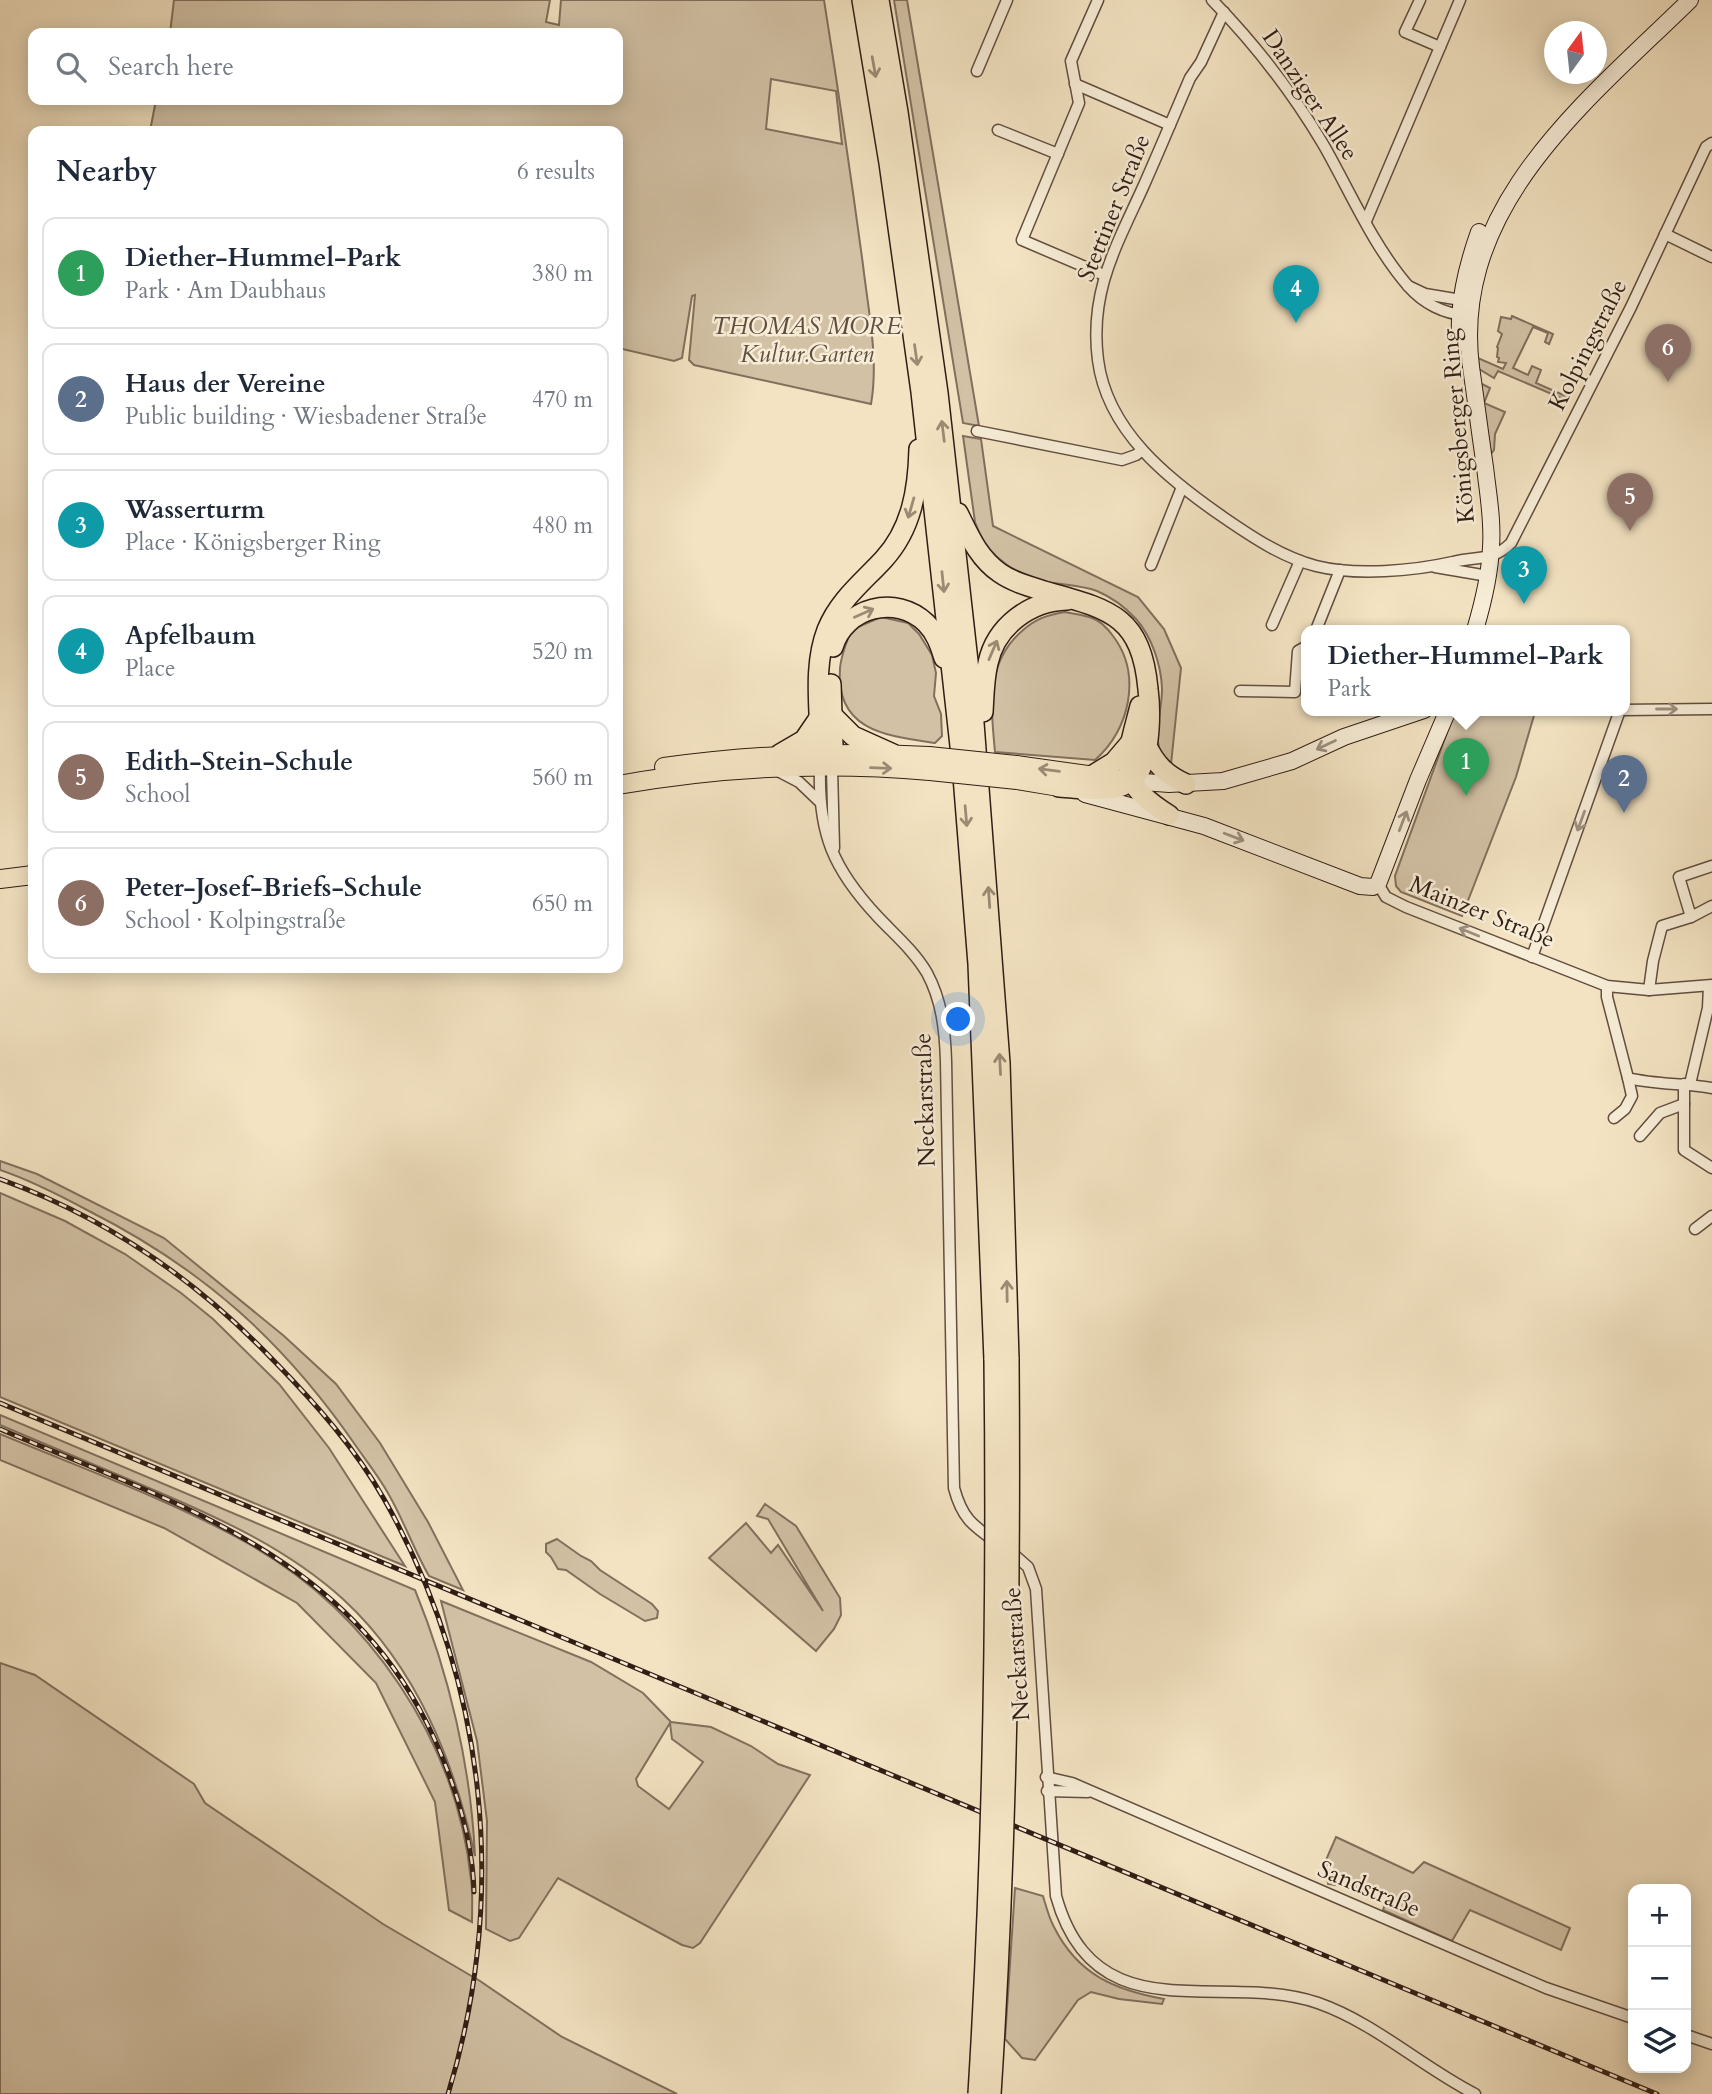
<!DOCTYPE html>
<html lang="en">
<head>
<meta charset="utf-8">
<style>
  body { margin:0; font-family:Cardo,serif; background:#f6f6f7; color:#1f2937 }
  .controls { position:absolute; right:21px; bottom:21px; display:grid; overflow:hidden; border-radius:14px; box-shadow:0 4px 18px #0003 }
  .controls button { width:63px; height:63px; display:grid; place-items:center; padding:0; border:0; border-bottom:2px solid #e0e1e3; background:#fff; color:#1f2937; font:35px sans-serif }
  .compass { position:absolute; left:1544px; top:21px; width:63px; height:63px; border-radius:50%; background:#fff; box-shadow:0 4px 18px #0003; rotate:15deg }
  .you { position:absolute; left:959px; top:1020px; width:24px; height:24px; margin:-18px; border:5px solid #fff; border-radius:50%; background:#1a73e8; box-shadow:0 0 0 10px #1a73e833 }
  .badge { display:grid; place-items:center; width:46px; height:46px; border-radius:50%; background:#111827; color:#fff; font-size:23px; font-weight:700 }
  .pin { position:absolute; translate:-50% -58px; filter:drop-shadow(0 2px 4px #0008) }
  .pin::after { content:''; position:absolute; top:37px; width:24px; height:21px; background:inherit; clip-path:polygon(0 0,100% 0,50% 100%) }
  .popup { position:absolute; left:1301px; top:625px; width:329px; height:91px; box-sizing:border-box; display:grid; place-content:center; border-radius:14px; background:#fff; filter:drop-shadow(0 2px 5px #0005); font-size:23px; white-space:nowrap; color:#747a83 }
  .popup b { font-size:26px; color:#1f2937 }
  .popup::after { content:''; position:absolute; left:50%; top:100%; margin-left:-14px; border:14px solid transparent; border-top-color:#fff }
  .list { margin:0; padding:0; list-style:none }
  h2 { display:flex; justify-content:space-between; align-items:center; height:91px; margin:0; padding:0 28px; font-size:30px }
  h2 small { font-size:23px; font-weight:400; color:#747a83 }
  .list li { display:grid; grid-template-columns:46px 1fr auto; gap:21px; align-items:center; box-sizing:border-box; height:112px; margin:0 14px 14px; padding:0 14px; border:2px solid #e0e1e3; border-radius:14px }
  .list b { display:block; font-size:26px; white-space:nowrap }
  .list p { margin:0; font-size:23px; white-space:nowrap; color:#747a83 }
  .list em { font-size:23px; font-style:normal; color:#747a83 }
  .icon { flex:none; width:38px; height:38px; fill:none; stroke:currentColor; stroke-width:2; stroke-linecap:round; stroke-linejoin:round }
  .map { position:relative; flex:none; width:1712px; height:2094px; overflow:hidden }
  .search { position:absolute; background:#fff; box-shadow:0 4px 18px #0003; left:28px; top:28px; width:595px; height:77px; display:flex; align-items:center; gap:18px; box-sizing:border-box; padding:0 24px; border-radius:14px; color:#747a83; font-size:26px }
  .panel { position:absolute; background:#fff; box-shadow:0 4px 18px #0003; left:28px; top:126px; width:595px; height:847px; border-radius:14px }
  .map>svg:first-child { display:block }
  .green { fill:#d2c1a5; stroke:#826f5d; stroke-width:2; fill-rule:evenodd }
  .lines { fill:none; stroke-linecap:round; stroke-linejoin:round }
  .minor-casing { stroke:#624e40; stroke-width:13 }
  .secondary-casing { stroke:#321d15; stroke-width:18 }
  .primary-casing { stroke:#321d15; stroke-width:20 }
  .motorway-casing { stroke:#321d15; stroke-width:22 }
  .minor { stroke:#f7edd7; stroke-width:10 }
  .secondary { stroke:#f7edd7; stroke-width:16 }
  .primary { stroke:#f3e3c2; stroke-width:18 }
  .motorway { stroke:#f3e3c2; stroke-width:19 }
  .rail-casing { stroke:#321d15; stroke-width:5 }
  .rail { stroke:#f7edd7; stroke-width:2.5; stroke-dasharray:8; stroke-linecap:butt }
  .primary-bridge-casing { stroke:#321d15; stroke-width:20; stroke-linecap:butt }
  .motorway-bridge-casing { stroke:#321d15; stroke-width:22; stroke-linecap:butt }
  .primary-bridge { stroke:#f3e3c2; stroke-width:18 }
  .motorway-bridge { stroke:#f3e3c2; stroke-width:19 }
  .oneway { stroke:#9c8a74 }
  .oneway2 { stroke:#9e8f80 }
  .labels { text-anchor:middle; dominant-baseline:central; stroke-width:5; stroke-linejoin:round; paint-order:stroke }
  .street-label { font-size:24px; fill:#321d15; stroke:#f7edd7 }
  .park-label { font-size:24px; font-style:italic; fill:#624e40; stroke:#f7edd7 }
</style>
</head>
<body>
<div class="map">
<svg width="1712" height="2094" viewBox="0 0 1712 2094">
  <rect width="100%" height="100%" fill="#f3e3c2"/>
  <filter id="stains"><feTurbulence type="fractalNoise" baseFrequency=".00286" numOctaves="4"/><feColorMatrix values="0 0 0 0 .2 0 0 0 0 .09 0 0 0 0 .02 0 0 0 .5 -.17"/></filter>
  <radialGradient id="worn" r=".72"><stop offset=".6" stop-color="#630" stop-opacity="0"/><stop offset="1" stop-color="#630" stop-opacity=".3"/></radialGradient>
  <!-- green -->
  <g class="green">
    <path d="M174,0H550L546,22L559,25L561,0H824C838,88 851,176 863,265C868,309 879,359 871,404L694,365L689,360L695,295L692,296L682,358L674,361L618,348V131H150L156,100H618V33H170ZM771,79L836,91L842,144L766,129Z"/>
    <path d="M894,0H907L979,426L963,423Z"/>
    <path d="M1512,316L1553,334L1549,344L1545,342L1548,333L1533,327L1513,368L1528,375L1532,366L1541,370L1536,383L1570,398L1568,401L1498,371L1494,378L1479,369L1478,358L1503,369L1506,363L1498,362L1499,358L1497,357L1498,348L1497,347L1502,334L1498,331L1501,317L1511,319Z"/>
    <path d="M1480,383L1490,388L1484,403L1505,412L1495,434L1494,450L1491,454Z"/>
    <path d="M963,436L981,439L993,526L1138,597L1164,629L1181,668L1171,764C1146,745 1163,714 1162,688C1161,665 1152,637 1136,619C1126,608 1111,597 1097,591C1077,584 1054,585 1034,579C1006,569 984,550 975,522Z"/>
    <path d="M1065,612C1074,614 1084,615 1092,618C1101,621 1108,629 1113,636C1142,674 1130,730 1095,760L995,752C991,708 985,663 1022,631C1035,619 1047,615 1065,612Z"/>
    <path d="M881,617L908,623L919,634L932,655L936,673L934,696L941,714L942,736L935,743C887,736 835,731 840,668C841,655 847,642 851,630Z"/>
    <path d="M1535,712L1516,777L1462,916L1401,892L1396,886L1395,876L1452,719C1465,707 1516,712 1535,712Z"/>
    <path d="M0,1161L37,1174L164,1238L284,1336L336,1384L380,1443L428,1522L463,1590L429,1576C414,1550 404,1521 389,1495C380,1478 367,1462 356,1446C283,1340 202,1268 87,1210C59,1195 30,1180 0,1170Z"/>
    <path d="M0,1193L65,1221L125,1254L181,1293L213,1319L279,1384L329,1448L405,1566L0,1397Z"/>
    <path d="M0,1415L415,1590C449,1673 471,1767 475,1856C454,1761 417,1668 344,1600C286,1547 213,1515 142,1485C95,1465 47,1445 0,1425Z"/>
    <path d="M0,1434C81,1468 171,1500 247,1543C369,1611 457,1741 471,1880C473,1894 472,1908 472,1922L449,1910L435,1802L376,1683L297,1603L164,1528L0,1460Z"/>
    <path d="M765,1504L796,1526L840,1598L841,1615L834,1629L816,1651L709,1558L746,1523L771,1553L778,1545L823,1611L768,1519L757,1516Z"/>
    <path d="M557,1539L581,1556L591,1561L600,1570L652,1604L658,1611L657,1618L645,1621L600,1594L566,1570L558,1569L551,1557L546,1552V1544Z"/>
    <path d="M441,1601L591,1662L643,1693L671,1722L711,1727L751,1746L778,1764L810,1775L700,1943L693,1948L682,1945L558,1878L519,1938L510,1941L486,1929L487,1821L477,1741ZM670,1723L672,1739L703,1762L669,1809L638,1786L636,1779Z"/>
    <path d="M0,1663L35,1675L194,1784L205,1803L383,1924L480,1981L562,2037L677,2094H0Z"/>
    <path d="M1336,1837L1413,1873L1424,1862L1570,1928L1561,1950L1470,1910L1452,1941L1383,1910L1389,1893L1328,1884L1326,1860Z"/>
    <path d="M1015,1888L1043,1896C1046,1906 1049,1918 1054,1927C1078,1975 1115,1990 1164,1999L1162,2004L1119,1999L1091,1992L1078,2000L1035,2060L1022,2058L1005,2039Z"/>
  </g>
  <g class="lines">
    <defs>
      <g id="minor">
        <path d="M1098,0L1071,61L1079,103L1022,240L1104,275"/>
        <path d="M1212,0C1254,43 1292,92 1323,144C1350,191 1373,246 1409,287C1423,303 1444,314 1465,315"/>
        <path d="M1420,0L1405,32L1440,47"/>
        <path d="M1224,12L1201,62L1190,78C1175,113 1160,149 1144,185C1117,245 1089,291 1098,360C1107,431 1168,479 1223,517C1252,537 1282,557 1316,566C1356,576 1413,571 1453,562C1476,556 1492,562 1511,543L1631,307L1706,147L1712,143"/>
        <path d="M977,71L1007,0"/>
        <path d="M1075,84L1170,125"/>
        <path d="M998,130L1058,154"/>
        <path d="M1366,221L1460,0"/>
        <path d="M1665,234L1712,257"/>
        <path d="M1408,286L1425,294L1461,300L1465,303"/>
        <path d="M977,431L1122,460L1136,455L1142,450"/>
        <path d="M1151,565L1182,487"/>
        <path d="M1435,567L1488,576"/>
        <path d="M1272,625L1300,561"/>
        <path d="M1316,630L1340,570"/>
        <path d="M1240,691L1295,692L1298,651L1307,646"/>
        <path d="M1622,710L1712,709"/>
        <path d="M820,768C818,833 833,869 878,917C895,935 914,951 927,973C942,1001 945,1030 946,1061L954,1488C962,1518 972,1525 996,1542"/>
        <path d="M832,768L834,848"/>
        <path d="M778,771L799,782L820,802"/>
        <path d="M1378,884L1386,897L1406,907L1607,986L1649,990L1712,985"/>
        <path d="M1691,917L1679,877L1712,866"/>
        <path d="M1532,957L1620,710"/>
        <path d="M1607,986V997L1628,1078C1656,1085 1684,1083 1712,1088"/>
        <path d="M1649,990L1653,961L1662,926L1691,917L1712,906"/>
        <path d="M1684,1084V1150L1712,1168"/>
        <path d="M1690,1084L1708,1008L1709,986"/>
        <path d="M1614,1118L1625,1109L1632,1096L1628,1078"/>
        <path d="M1640,1136L1660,1113L1684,1104"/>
        <path d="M1695,1229L1712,1216"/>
        <path d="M1010,1551L1028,1567L1036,1589L1056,1896C1095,2036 1221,1970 1318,2003C1375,2023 1422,2067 1475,2094"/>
        <path d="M1046,1777L1072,1783L1546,1988L1633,2018"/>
        <path d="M1047,1791L1088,1792"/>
        <path d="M1686,2035L1712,2044"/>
      </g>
      <g id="secondary">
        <path d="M1460,343C1458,303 1466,269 1479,232"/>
        <path d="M1475,630C1483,603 1490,574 1491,547C1493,520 1488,494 1485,467C1480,434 1476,401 1471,367C1451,206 1587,101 1690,0"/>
        <path d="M1131,781L1169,784L1223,781L1292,761L1344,737L1424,710"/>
        <path d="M1085,794L1204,826L1360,886L1373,887L1378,884L1418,780L1448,710"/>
      </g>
      <g id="primary">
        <path d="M1016,765L1131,781"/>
        <path d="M664,767C752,755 839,751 929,756"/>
        <path d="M1017,780L1059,787"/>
        <path d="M618,785C719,767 827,762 930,771"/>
        <path d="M0,879L33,875"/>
      </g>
      <g id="motorway">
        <path d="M862,0L889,163L921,392L962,764L978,964L994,1360"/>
        <path d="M879,0L898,112L938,393L972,697L1000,1063L1009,1359"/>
        <path d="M958,513C969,535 978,558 1000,573C1013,582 1028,586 1044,591C1108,609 1141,614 1148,689C1151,712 1150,747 1141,768C1126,799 1086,788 1059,787"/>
        <path d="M833,647C845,607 896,594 926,623C936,633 940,645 944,658"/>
        <path d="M831,684L833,745"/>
        <path d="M1140,706C1126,762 1114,781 1169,815"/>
        <path d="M983,712C984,696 984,679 988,663C996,626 1030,601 1067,600"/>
        <path d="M833,716L853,736L893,754"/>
        <path d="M1146,744C1155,764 1166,775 1186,784"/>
        <path d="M820,753C821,712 812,669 827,630C839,600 863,582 884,559C912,528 918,489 919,449"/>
        <path d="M780,754L804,740L819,718"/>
        <path d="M1093,775L1114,762L1131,742"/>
      </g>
    </defs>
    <!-- minor casing -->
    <use href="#minor" class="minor-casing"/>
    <!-- secondary casing -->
    <use href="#secondary" class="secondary-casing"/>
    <!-- primary casing -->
    <use href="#primary" class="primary-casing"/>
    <!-- motorway casing -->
    <use href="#motorway" class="motorway-casing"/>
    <!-- minor -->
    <use href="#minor" class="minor"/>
    <!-- secondary -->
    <use href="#secondary" class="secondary"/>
    <!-- primary -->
    <use href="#primary" class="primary"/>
    <!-- motorway -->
    <use href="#motorway" class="motorway"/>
    <defs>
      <g id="rail">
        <path d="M0,1179C106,1217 198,1281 275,1362C316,1404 355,1448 384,1499C487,1681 509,1894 448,2094"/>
        <path d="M0,1403L1657,2094"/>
        <path d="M0,1429C180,1506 359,1556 441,1754C459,1798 473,1844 474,1892"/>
      </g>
    </defs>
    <!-- rail casing -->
    <use href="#rail" class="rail-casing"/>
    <!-- rail -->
    <use href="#rail" class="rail"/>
    <defs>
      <g id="primary-bridge">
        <path d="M929,756L1016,765"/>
        <path d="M930,771L1017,780"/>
      </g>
      <g id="motorway-bridge">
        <path d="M978,2094C993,1849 997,1605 994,1360"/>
        <path d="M991,2094C1007,1849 1011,1605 1009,1359"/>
      </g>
    </defs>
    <!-- primary-bridge casing -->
    <use href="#primary-bridge" class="primary-bridge-casing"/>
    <!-- motorway-bridge casing -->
    <use href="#motorway-bridge" class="motorway-bridge-casing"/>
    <!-- primary-bridge -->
    <use href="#primary-bridge" class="primary-bridge"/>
    <!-- motorway-bridge -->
    <use href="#motorway-bridge" class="motorway-bridge"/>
  </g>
  <!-- one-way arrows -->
  <defs><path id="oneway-shaft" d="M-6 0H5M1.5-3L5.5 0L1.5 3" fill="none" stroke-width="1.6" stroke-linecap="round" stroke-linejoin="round" transform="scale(1.75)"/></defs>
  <g class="oneway">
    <use href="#oneway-shaft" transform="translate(874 67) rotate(80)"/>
    <use href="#oneway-shaft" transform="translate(916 355) rotate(82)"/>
    <use href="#oneway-shaft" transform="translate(943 431) rotate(-97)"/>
    <use href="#oneway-shaft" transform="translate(911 508) rotate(106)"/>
    <use href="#oneway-shaft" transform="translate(943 582) rotate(84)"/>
    <use href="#oneway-shaft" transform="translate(864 613) rotate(-24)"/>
    <use href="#oneway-shaft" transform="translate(993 650) rotate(-67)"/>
    <use href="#oneway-shaft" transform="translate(881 768) rotate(2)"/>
    <use href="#oneway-shaft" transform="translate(1049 770) rotate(-173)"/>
    <use href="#oneway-shaft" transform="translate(966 816) rotate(85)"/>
    <use href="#oneway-shaft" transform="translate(989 897) rotate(-94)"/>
    <use href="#oneway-shaft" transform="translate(1000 1064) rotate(-93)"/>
    <use href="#oneway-shaft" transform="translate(1007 1291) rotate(-91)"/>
  </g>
  <g class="oneway2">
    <use href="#oneway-shaft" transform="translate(1667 709)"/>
    <use href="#oneway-shaft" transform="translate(1326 745) rotate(155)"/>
    <use href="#oneway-shaft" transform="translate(1403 821) rotate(-69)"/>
    <use href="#oneway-shaft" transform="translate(1581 821) rotate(110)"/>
    <use href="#oneway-shaft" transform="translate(1234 837) rotate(21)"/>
    <use href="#oneway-shaft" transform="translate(1469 932) rotate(-158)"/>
  </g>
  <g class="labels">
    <!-- street labels -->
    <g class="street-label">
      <text transform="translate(1310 95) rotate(56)">Danziger Allee</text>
      <text transform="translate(1114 208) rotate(-68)">Stettiner Straße</text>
      <text transform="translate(1588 345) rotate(-63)">Kolpingstraße</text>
      <text transform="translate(1458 426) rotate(-95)">Königsberger Ring</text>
      <text transform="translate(1482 912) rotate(22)">Mainzer Straße</text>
      <text transform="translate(925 1100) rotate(-92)">Neckarstraße</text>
      <text transform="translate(1017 1654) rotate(-94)">Neckarstraße</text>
      <text transform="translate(1369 1889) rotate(23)">Sandstraße</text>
    </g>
    <!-- park labels -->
    <g class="park-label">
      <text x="807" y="326">THOMAS MORE<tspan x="807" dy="28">Kultur.Garten</tspan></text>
    </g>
  </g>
  <rect width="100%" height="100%" filter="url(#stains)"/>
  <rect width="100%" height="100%" fill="url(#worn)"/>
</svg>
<div class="controls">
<button>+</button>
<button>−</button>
<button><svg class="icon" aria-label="layers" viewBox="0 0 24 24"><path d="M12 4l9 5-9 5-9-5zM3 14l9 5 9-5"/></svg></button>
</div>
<svg class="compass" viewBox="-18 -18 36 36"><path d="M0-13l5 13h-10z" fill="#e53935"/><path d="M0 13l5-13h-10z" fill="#747a83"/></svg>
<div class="you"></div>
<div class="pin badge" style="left:1466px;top:796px;background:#2e9e5b">1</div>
<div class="popup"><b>Diether-Hummel-Park</b>Park</div>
<div class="pin badge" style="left:1624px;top:813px;background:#5c6f8a">2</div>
<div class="pin badge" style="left:1524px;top:604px;background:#0f9aa8">3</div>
<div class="pin badge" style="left:1296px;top:323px;background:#0f9aa8">4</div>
<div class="pin badge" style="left:1630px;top:531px;background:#8d6e63">5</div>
<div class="pin badge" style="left:1668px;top:382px;background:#8d6e63">6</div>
<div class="search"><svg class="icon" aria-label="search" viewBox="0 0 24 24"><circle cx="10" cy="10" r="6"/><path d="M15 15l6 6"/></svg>Search here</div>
<section class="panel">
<h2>Nearby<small>6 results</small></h2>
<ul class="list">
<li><span class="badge" style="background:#2e9e5b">1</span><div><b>Diether-Hummel-Park</b><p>Park · Am Daubhaus</p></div><em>380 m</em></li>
<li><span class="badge" style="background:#5c6f8a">2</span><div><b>Haus der Vereine</b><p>Public building · Wiesbadener Straße</p></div><em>470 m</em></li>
<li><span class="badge" style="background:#0f9aa8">3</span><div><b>Wasserturm</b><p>Place · Königsberger Ring</p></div><em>480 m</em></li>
<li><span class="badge" style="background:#0f9aa8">4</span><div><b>Apfelbaum</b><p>Place</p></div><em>520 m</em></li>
<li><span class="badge" style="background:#8d6e63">5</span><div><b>Edith-Stein-Schule</b><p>School</p></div><em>560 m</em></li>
<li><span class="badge" style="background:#8d6e63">6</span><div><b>Peter-Josef-Briefs-Schule</b><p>School · Kolpingstraße</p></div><em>650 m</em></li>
</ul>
</section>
</div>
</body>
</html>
